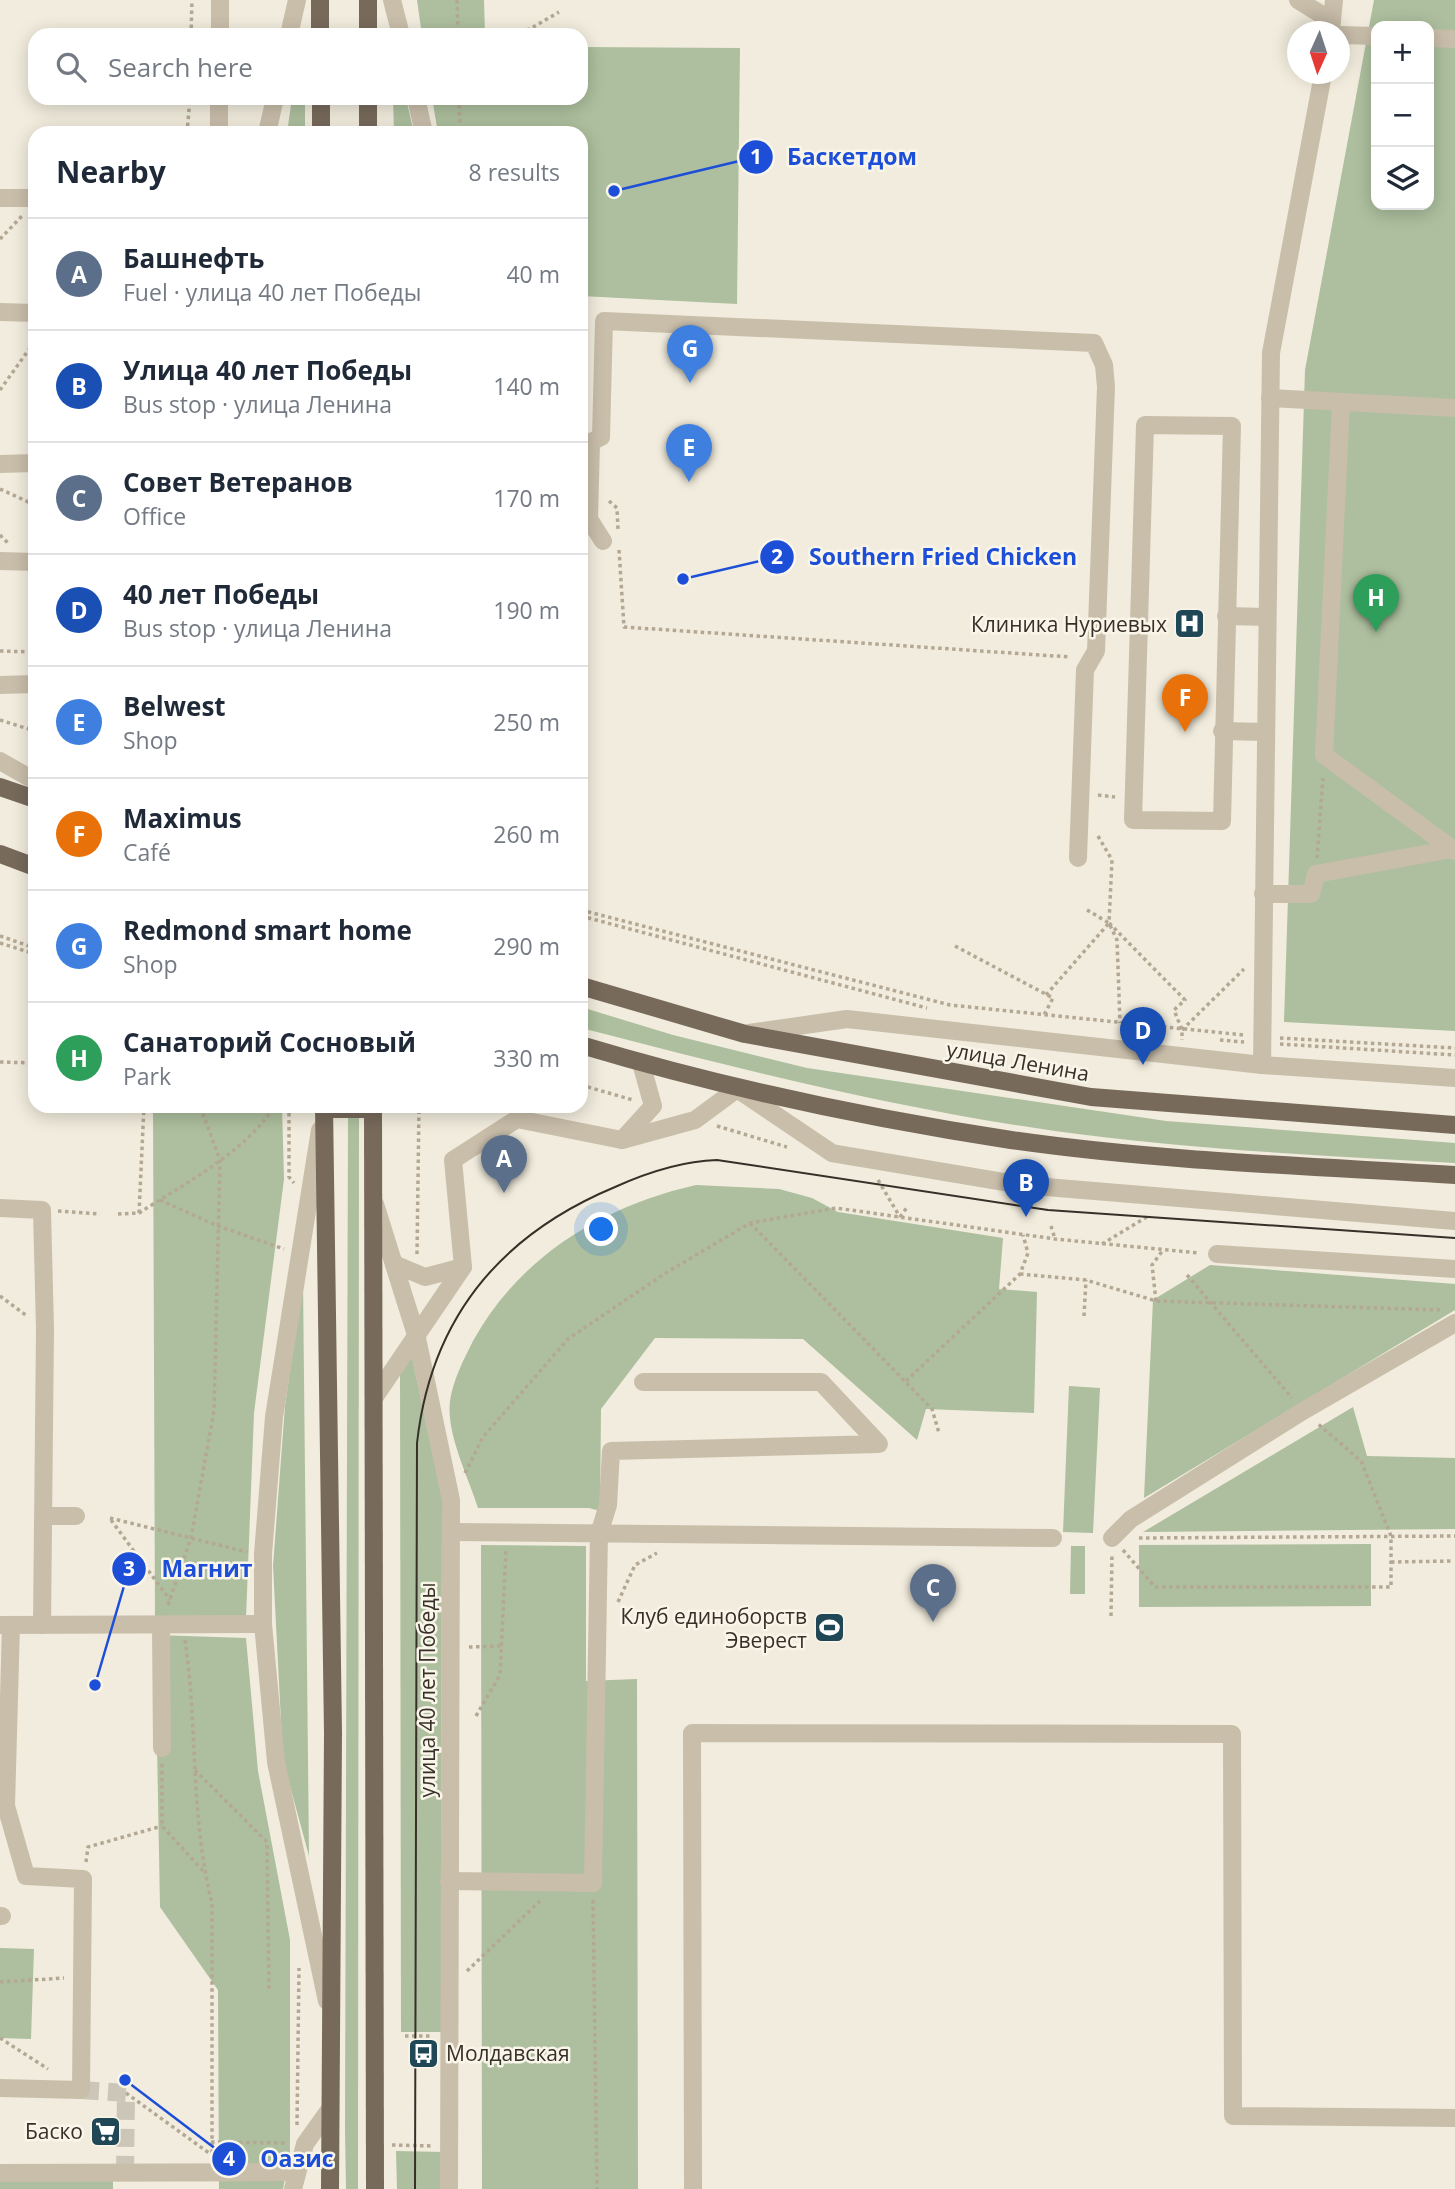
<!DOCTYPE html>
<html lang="en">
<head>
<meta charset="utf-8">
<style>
  body { margin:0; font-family:"Open Sans",sans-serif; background:#f2f2f3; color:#1f2937 }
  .controls { position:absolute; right:21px; top:21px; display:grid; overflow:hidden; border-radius:14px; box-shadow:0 4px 18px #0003 }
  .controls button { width:63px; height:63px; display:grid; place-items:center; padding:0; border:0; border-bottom:2px solid #e0e1e3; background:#fff; color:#1f2937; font:35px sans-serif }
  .compass { position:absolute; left:1287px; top:21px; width:63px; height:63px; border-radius:50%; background:#fff; box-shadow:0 4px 18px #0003; rotate:183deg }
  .you { position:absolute; left:602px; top:1230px; width:24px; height:24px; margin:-18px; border:5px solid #fff; border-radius:50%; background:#1a73e8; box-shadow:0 0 0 10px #1a73e833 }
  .badge { display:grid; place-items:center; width:46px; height:46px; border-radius:50%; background:#1a73e8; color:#fff; font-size:23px; font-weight:700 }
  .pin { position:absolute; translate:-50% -58px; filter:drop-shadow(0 2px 4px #0008) }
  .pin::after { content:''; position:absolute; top:37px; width:24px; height:21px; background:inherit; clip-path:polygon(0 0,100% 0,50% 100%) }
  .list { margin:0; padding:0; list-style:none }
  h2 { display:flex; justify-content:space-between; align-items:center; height:91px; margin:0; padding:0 28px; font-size:30px }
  h2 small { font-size:23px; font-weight:400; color:#747a83 }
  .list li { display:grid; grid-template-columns:46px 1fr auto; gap:21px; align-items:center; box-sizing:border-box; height:112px; padding:0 28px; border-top:2px solid #e0e1e3 }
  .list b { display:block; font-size:26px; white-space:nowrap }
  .list p { margin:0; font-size:23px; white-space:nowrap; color:#747a83 }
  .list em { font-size:23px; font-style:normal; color:#747a83 }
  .icon { flex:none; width:38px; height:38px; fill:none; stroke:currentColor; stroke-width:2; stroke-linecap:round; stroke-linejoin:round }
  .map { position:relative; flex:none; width:1455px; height:2189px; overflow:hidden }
  .search { position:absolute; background:#fff; box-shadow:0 4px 18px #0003; left:28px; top:28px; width:560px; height:77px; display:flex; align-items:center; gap:18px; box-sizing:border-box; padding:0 24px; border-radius:21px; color:#747a83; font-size:26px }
  .panel { position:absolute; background:#fff; box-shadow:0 4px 18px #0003; left:28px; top:126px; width:560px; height:987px; border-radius:21px }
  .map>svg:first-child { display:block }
  .green { fill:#adbf9e; fill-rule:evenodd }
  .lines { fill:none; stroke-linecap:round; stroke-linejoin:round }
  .minor-tunnel { stroke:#ccc6b9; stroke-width:18; stroke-dasharray:18 9; stroke-linecap:butt }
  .path { stroke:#b4a894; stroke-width:3.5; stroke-dasharray:3.5 3.5; stroke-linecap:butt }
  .minor { stroke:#c9beaa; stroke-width:18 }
  .major { stroke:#776a5b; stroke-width:18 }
  .tram { stroke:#363029; stroke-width:2 }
  .labels { text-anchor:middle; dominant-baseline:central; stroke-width:5; stroke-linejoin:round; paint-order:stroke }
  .poi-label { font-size:21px; fill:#363029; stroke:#f9f5e9; text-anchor:end }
  .street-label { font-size:21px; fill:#363029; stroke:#f9f5e9 }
  .leader { fill:none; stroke:#1d4ed8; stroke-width:2.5 }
  .callout-dot { fill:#1d4ed8; stroke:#f9f5e9; stroke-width:2.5 }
  .mark-label { font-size:21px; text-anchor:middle; font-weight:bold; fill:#fff }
  .callout-label { font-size:23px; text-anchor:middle; font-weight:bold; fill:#1d4ed8; stroke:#f9f5e9; stroke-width:5; stroke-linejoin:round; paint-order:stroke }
</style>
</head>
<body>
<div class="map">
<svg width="1455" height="2189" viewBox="0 0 1455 2189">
  <rect width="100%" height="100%" fill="#f1ecdd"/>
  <!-- green -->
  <g class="green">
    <path d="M417,0H484L485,35H422Z"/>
    <path d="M1374,0H1455V1031L1284,1022L1305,370ZM1376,26H1429V205H1376Z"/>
    <path d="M581,47L740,48L737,304L581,296V133H438L432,98H581Z"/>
    <path d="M292,98H305V133H287Z"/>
    <path d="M393,98H406L414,133H394Z"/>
    <path d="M581,1007L673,1035L807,1068L1166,1121L1455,1143V1163C1322,1156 1187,1149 1055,1131C901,1109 751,1072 601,1033L581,1028Z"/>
    <path d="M153,1106H282L284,1179L254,1413L246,1618L155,1622Z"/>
    <path d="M348,1117H359L358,2189H346L345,2131Z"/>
    <path d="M696,1185L779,1189L812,1198L838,1212L1003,1238L999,1289L1037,1292L1034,1413L926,1409L917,1440L803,1339L655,1338L601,1409L600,1511L589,1508H478C468,1476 446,1434 450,1401C453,1380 464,1359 473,1341C520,1256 603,1206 696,1185Z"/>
    <path d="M1210,1265L1455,1284V1310L1144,1498L1153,1300Z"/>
    <path d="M303,1281L309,1856L283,1760L273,1566L285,1406Z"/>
    <path d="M412,1357L442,1498L441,2032H401L400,1372Z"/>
    <path d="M1069,1386L1100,1388L1093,1533L1063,1532Z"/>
    <path d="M1353,1407L1367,1456L1455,1458V1529L1143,1532Z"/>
    <path d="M1371,1544V1606L1139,1607V1545Z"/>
    <path d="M481,1545L586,1546V1681L637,1679L638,2189H482Z"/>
    <path d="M1071,1546H1085V1594H1070Z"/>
    <path d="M155,1635L246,1638L258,1771L290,1940V2153L283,2189H219L218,1990L160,1907Z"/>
    <path d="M0,1948L34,1949L31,2039L0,2038Z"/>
    <path d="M396,2151L444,2152V2189H397Z"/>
    <rect x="0" y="2180" width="113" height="9"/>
  </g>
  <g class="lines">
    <!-- minor-tunnel -->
    <path class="minor-tunnel" d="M81,2090L126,2093L125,2172"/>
    <!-- path -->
    <g class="path">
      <path d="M457,0L458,35"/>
      <path d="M191,35L192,0"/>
      <path d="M506,35L530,29L559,12"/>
      <path d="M459,98L460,133"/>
      <path d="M187,133L190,98"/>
      <path d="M0,239L22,216"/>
      <path d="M0,390L35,341"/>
      <path d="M0,489L35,505"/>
      <path d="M609,501L617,508L618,529"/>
      <path d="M0,535L8,543"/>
      <path d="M619,550L624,627L1070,657"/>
      <path d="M0,651L35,652"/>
      <path d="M0,720L35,731"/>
      <path d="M1098,795L1115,797"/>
      <path d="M1098,836L1112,860L1109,923L1185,1000L1174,1010L1182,1030V1040"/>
      <path d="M1317,858L1323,778"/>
      <path d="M581,910L950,1005L1244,1035"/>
      <path d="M1087,910L1109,923L1117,940L1120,1023"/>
      <path d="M581,916L927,1008"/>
      <path d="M0,936L35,948"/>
      <path d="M0,943L35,954"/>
      <path d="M955,946L1053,998L1043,1017"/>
      <path d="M1046,995L1109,923"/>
      <path d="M1182,1030L1244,969"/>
      <path d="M1280,1038L1455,1048"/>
      <path d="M1220,1040L1244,1042"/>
      <path d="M1280,1044L1455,1055"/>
      <path d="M0,1062L35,1063"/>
      <path d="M581,1085L633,1100"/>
      <path d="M289,1106V1177L294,1183"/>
      <path d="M717,1126L787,1147"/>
      <path d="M878,1180L900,1217"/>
      <path d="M160,1200L218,1226L284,1249"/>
      <path d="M58,1211L100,1214"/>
      <path d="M139,1213C181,1186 249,1150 274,1106"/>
      <path d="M118,1214L139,1213L144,1106"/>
      <path d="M900,1217L908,1206"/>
      <path d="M750,1223L932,1409L939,1433"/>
      <path d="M1051,1226L1055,1239"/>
      <path d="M1102,1244L1150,1215"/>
      <path d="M417,1254L419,1106"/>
      <path d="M1020,1274L1086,1280L1156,1301L1441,1310"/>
      <path d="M1187,1275L1292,1398"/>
      <path d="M0,1296L27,1316"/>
      <path d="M1156,1301L1152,1265L1163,1250"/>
      <path d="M1084,1316L1086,1280"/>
      <path d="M906,1381L1020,1274L1028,1253L1023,1235"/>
      <path d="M465,1473L483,1437L568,1339L664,1274L750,1223L836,1208L1055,1239L1199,1253"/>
      <path d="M110,1518L247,1552"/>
      <path d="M111,1520L170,1600"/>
      <path d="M1139,1538L1455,1536"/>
      <path d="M1123,1550L1155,1587H1391V1536L1361,1461L1317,1423"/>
      <path d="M1391,1562L1453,1561"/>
      <path d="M618,1602L635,1565L657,1553"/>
      <path d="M168,1605L191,1538L214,1411L220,1160L200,1106"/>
      <path d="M1111,1616L1112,1554"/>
      <path d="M185,1640C198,1727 190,1817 212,1903V2155"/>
      <path d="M469,1647L501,1646"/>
      <path d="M476,1716L500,1675L506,1550"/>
      <path d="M162,1764V1826L204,1872"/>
      <path d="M195,1770L267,1842L269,1992"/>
      <path d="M86,1862L88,1847L162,1826"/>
      <path d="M593,1900L597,2189"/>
      <path d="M467,1971L540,1901"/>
      <path d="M0,1982L64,1978"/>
      <path d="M405,2036H430"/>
      <path d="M0,2038L48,2069"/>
      <path d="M126,2093L209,2153"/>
      <path d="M297,2125L299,1968"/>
      <path d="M211,2142L286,2143"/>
      <path d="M392,2145L433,2146"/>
    </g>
    <!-- minor -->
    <g class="minor">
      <path d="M392,0L401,35"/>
      <path d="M1298,0L1332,21"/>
      <path d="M1331,31L1334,0"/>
      <path d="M220,35V0"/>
      <path d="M289,35L297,0"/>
      <path d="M1340,35L1376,36"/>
      <path d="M1429,38L1455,39"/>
      <path d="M416,98L424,133"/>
      <path d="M219,133V98"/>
      <path d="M267,133L275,98"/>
      <path d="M0,198H35"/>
      <path d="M0,312L35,313"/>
      <path d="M1270,398L1455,408"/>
      <path d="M1341,403L1324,755L1455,851"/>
      <path d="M1145,425L1232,426L1222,821L1133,820Z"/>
      <path d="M0,464L35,463"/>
      <path d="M581,518L589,519L603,541"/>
      <path d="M589,519L591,442L601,437L604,321L1094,343L1104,365L1106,387L1096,651L1085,670L1078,858"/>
      <path d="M0,561L35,562"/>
      <path d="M1226,616L1267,617"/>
      <path d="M0,685L35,684"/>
      <path d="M1222,731L1265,732"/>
      <path d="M0,761L35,781"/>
      <path d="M1263,894H1311L1316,874L1452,849"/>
      <path d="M749,1033L847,1019L1262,1065L1455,1078"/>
      <path d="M1262,1065L1271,353L1323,74"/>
      <path d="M320,1130L274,1417L263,1554V1624L276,1762L327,2001"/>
      <path d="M622,1140L653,1106L641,1063"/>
      <path d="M375,1204L417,1338L451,1500L449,2189"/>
      <path d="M0,1208L42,1210L45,1329L42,1625"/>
      <path d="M1217,1254L1455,1269"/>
      <path d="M394,1264L425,1277L463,1267"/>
      <path d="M374,1398L463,1267L453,1160L517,1119L622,1140L695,1120L737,1089L832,1153L1022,1185L1455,1221"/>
      <path d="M44,1516H76"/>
      <path d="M451,1532L1053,1538"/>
      <path d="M1112,1538L1131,1519L1303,1411L1455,1323"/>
      <path d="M0,1625L263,1624"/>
      <path d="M161,1626L162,1748"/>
      <path d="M449,1881L593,1883L599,1534L608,1505L611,1451L879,1444L821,1382H643"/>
      <path d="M0,1916H2"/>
      <path d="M0,2088L81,2090L83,1879L26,1876L6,1806L11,1625"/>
      <path d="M0,2173L296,2172"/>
      <path d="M293,2189L305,2144L330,2109"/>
      <path d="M693,2189L692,1733L1232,1734L1233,2116L1455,2118"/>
    </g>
    <!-- major -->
    <g class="major">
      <path d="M320,0V35"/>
      <path d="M368,0V35"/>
      <path d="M321,98V133"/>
      <path d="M368,98V133"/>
      <path d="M0,787L35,799"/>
      <path d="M0,854L35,867"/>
      <path d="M581,986L745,1034L1091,1097L1455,1125"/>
      <path d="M581,1045C721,1087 866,1118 1011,1140C1157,1161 1307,1166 1455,1175"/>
      <path d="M324,1106L333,1733L330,2189"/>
      <path d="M373,1106L375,2189"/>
      <path d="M324,1109H373"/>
    </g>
    <!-- tram -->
    <path class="tram" d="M415,2189L417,1443C431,1318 500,1235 615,1187C646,1173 683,1161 717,1160L1048,1210L1455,1238"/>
  </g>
  <!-- icons -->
  <defs>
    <symbol id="hospital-square" viewBox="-11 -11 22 22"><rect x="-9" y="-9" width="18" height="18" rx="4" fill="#204756" stroke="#f9f5e9"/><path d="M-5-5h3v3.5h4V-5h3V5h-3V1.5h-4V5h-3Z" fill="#fff"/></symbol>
    <symbol id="stadium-square" viewBox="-11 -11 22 22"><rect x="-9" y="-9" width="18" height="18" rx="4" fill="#204756" stroke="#f9f5e9"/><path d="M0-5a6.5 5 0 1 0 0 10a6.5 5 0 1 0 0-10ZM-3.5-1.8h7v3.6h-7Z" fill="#fff"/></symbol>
    <symbol id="bus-square" viewBox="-11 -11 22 22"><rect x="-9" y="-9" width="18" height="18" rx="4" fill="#204756" stroke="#f9f5e9"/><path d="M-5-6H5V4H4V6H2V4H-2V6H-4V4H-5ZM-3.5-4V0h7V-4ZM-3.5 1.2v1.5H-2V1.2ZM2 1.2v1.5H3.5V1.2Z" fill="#fff"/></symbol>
    <symbol id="supermarket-square" viewBox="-11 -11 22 22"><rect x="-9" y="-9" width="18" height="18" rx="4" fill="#204756" stroke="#f9f5e9"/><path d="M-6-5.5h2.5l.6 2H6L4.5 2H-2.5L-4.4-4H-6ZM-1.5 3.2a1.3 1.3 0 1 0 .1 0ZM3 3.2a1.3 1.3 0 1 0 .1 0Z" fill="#fff"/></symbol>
  </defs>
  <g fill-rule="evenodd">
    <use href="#hospital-square" x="1172" y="606" width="35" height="35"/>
    <use href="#stadium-square" x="812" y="1610" width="35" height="35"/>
    <use href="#bus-square" x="406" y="2036" width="35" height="35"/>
    <use href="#supermarket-square" x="88" y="2114" width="35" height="35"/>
  </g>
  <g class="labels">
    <!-- poi labels -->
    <g class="poi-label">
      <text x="1167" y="624">Клиника Нуриевых</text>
      <text x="807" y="1616">Клуб единоборств<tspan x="807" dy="24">Эверест</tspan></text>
      <text x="446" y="2053" text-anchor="start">Молдавская</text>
      <text x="83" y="2131">Баско</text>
    </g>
    <!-- street labels -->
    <g class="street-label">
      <text transform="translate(1018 1061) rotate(10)">улица Ленина</text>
      <text transform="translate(427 1690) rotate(-90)">улица 40 лет Победы</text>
    </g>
  </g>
  <!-- callouts -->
  <path class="leader" d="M614 191L756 157M683 579L777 557M95 1685L129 1569M125 2080L229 2159"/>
  <g class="callout-dot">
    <circle cx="614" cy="191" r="7"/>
    <circle cx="683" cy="579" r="7"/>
    <circle cx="95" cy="1685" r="7"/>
    <circle cx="125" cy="2080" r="7"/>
    <circle cx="756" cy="157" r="18"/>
    <circle cx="777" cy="557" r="18"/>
    <circle cx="129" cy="1569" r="18"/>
    <circle cx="229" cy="2159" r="18"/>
  </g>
  <g class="mark-label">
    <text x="756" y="164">1</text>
    <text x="777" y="564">2</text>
    <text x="129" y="1576">3</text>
    <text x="229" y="2166">4</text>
  </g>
  <g class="callout-label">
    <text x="852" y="165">Баскетдом</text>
    <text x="943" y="565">Southern Fried Chicken</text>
    <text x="207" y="1577">Магнит</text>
    <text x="297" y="2167">Оазис</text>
  </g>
</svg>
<div class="controls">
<button>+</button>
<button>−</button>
<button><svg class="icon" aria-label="layers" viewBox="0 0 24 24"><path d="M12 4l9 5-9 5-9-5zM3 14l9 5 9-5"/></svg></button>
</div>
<svg class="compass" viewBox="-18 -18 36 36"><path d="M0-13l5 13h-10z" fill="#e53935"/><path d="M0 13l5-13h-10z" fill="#747a83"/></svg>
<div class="you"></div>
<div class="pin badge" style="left:504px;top:1193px;background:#5c6f8a">A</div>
<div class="pin badge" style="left:1026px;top:1217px;background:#1a4fb4">B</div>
<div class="pin badge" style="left:933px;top:1622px;background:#5c6f8a">C</div>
<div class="pin badge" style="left:1143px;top:1065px;background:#1a4fb4">D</div>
<div class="pin badge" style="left:689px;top:482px;background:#3f7fe0">E</div>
<div class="pin badge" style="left:1185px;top:732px;background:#e8710a">F</div>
<div class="pin badge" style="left:690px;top:383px;background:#3f7fe0">G</div>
<div class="pin badge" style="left:1376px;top:632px;background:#2e9e5b">H</div>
<div class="search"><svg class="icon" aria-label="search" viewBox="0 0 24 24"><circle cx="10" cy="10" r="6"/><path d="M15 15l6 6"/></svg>Search here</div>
<section class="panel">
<h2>Nearby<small>8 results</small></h2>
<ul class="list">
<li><span class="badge" style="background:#5c6f8a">A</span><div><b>Башнефть</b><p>Fuel · улица 40 лет Победы</p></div><em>40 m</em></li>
<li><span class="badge" style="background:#1a4fb4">B</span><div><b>Улица 40 лет Победы</b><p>Bus stop · улица Ленина</p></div><em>140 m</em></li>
<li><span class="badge" style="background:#5c6f8a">C</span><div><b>Совет Ветеранов</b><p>Office</p></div><em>170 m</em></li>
<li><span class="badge" style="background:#1a4fb4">D</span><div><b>40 лет Победы</b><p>Bus stop · улица Ленина</p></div><em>190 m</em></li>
<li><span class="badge" style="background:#3f7fe0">E</span><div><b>Belwest</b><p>Shop</p></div><em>250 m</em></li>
<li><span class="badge" style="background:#e8710a">F</span><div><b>Maximus</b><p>Café</p></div><em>260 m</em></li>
<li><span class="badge" style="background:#3f7fe0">G</span><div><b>Redmond smart home</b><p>Shop</p></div><em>290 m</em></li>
<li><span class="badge" style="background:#2e9e5b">H</span><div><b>Санаторий Сосновый</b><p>Park</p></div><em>330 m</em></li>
</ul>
</section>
</div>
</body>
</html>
